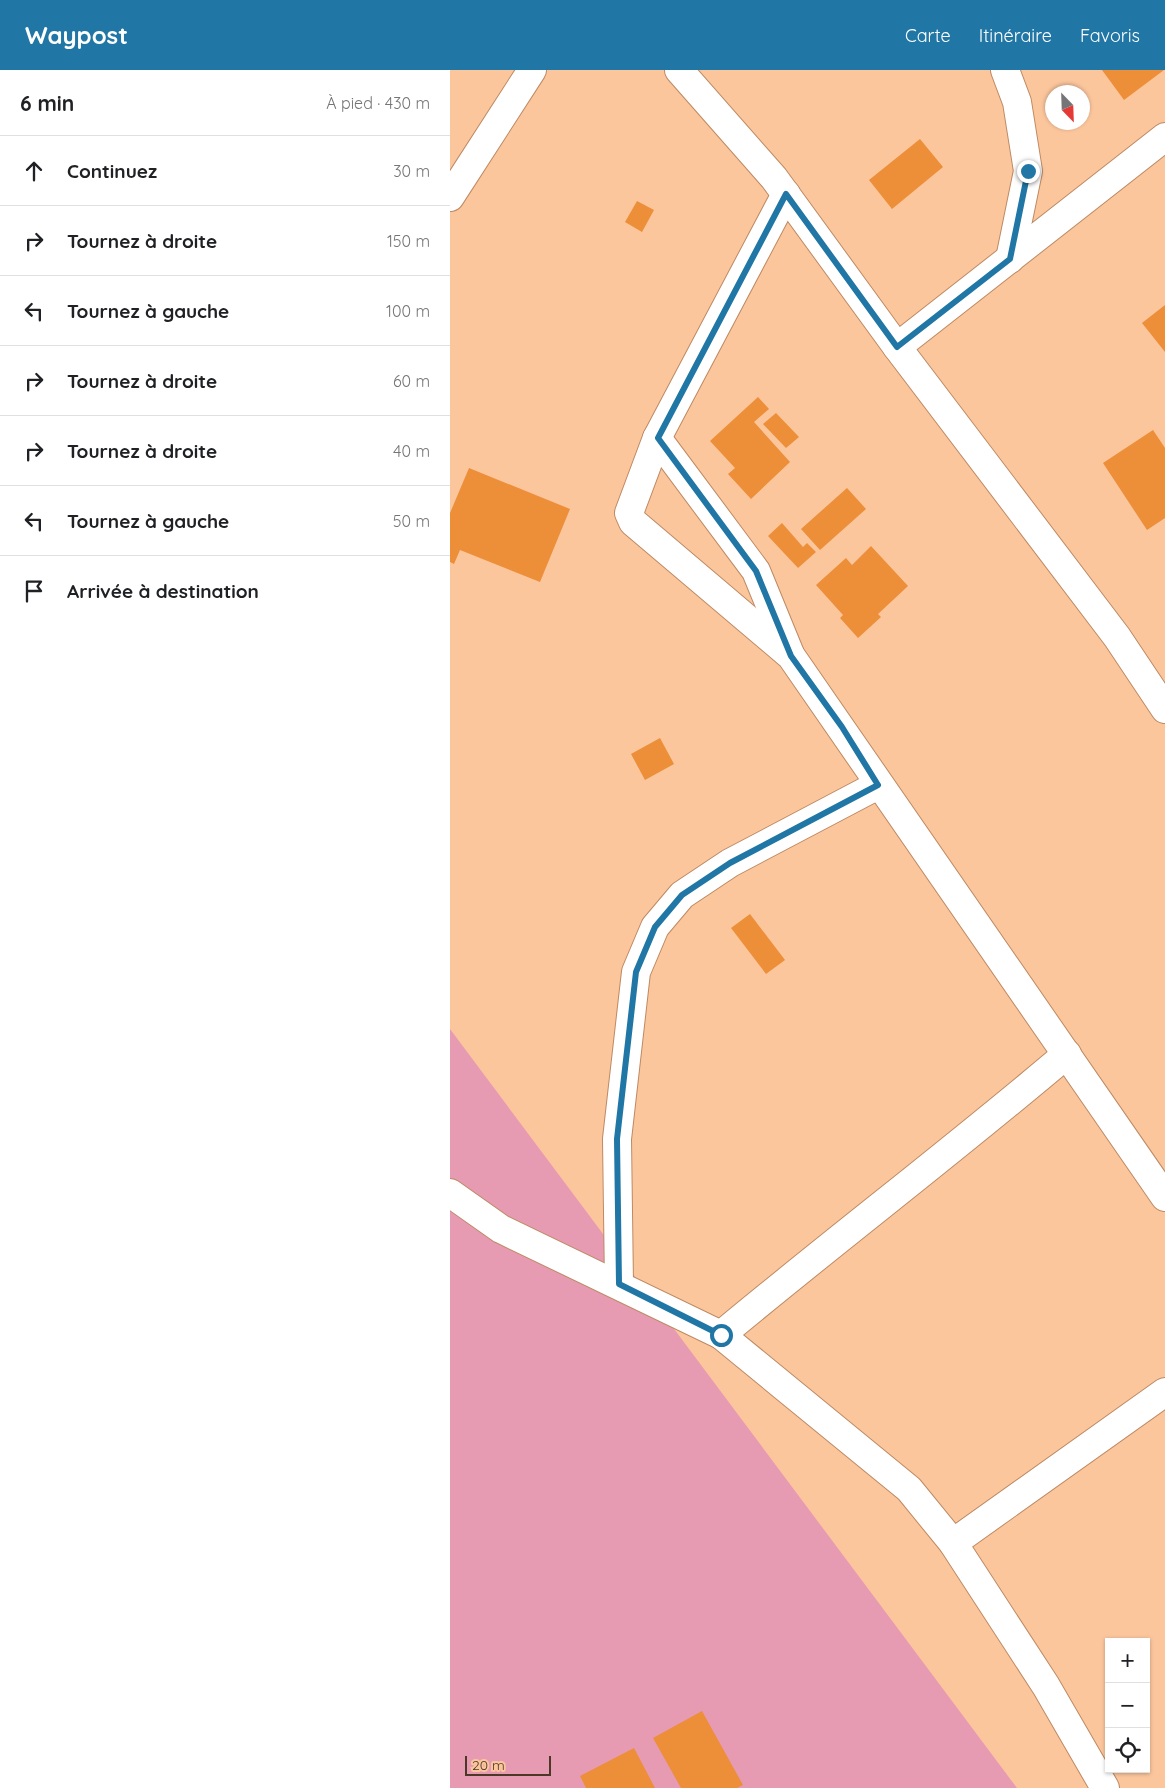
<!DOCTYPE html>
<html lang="fr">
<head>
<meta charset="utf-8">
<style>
  body { margin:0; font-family:Quicksand,sans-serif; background:#f6f6f6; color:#202124 }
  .controls { position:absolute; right:15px; bottom:15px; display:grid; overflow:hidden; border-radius:0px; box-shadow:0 1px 4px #0004 }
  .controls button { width:45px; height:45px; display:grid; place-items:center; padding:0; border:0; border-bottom:1px solid #e0e0e0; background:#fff; color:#202124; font:25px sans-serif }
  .compass { position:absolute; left:595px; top:15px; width:45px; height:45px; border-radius:50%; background:#fff; box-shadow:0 1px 4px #0004; rotate:157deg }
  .scale { position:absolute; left:15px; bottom:12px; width:86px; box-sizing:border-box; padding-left:5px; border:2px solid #4d3827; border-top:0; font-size:14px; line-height:18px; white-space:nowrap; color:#4d3827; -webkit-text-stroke:4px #fcc69d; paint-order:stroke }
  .stop { position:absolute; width:15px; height:15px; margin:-11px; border:4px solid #2076a5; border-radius:50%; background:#fff }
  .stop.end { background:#2076a5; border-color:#fff; box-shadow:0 1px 5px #0008 }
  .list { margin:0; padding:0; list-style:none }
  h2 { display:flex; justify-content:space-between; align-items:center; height:65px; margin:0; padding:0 20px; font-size:21px }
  h2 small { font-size:16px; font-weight:400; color:#757577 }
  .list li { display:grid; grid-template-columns:32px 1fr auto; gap:15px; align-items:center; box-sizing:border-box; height:70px; padding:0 20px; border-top:1px solid #e0e0e0 }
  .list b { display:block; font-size:19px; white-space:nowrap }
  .list em { font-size:16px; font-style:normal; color:#757577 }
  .icon { flex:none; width:28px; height:28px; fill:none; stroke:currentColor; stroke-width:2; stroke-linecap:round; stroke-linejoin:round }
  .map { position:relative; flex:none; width:715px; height:1718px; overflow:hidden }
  header { display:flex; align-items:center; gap:30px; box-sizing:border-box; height:70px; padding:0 25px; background:#2076a5; color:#fff }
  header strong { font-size:24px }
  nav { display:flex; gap:28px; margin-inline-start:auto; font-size:18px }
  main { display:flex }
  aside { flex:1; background:#fff }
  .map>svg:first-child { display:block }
  .green { fill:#e69bb3 }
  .building { fill:#ed8e38 }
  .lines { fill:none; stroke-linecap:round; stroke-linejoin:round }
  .minor-casing { stroke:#bd8a63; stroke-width:30 }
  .minor { stroke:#fff; stroke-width:28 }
  .route { stroke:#2076a5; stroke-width:6 }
</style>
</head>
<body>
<header>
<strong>Waypost</strong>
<nav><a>Carte</a><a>Itinéraire</a><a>Favoris</a></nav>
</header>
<main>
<aside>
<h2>6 min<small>À pied · 430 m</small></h2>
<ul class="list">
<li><svg class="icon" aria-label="ahead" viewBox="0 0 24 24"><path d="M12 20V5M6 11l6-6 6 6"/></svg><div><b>Continuez</b></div><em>30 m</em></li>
<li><svg class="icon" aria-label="right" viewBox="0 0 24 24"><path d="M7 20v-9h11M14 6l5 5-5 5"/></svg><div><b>Tournez à droite</b></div><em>150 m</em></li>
<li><svg class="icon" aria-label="left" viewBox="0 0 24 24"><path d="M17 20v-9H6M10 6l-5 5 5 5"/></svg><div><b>Tournez à gauche</b></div><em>100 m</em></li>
<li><svg class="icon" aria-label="right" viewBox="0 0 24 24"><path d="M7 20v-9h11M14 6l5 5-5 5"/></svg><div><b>Tournez à droite</b></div><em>60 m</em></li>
<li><svg class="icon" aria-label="right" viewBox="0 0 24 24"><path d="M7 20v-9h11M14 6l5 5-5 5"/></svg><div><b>Tournez à droite</b></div><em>40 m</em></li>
<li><svg class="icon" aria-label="left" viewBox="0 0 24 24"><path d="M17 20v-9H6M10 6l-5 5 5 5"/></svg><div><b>Tournez à gauche</b></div><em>50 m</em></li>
<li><svg class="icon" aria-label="arrive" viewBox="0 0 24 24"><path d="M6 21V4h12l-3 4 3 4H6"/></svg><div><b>Arrivée à destination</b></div></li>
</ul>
</aside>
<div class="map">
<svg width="715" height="1718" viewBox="0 0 715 1718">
  <rect width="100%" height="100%" fill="#fcc69d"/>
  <!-- green -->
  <path class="green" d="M0,959L567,1718H0Z"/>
  <!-- building -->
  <g class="building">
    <path d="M652,0H714L674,30Z"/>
    <path d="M470,69L493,97L442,139L419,110Z"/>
    <path d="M187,131L204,140L192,162L175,152Z"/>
    <path d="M715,235V282L692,253Z"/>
    <path d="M308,327L319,339L304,352L340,392L301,429L278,404L285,398L260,371Z"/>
    <path d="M326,343L349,367L336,378L313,354Z"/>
    <path d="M703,360L715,378V448L697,460L653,393Z"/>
    <path d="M19,398L120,439L90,512L10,480L4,494L0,492V443Z"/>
    <path d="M397,418L416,439L370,480L351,459Z"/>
    <path d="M332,453L353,477L357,473L366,482L348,498L318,466Z"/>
    <path d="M421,476L458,516L428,544L431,547L408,568L390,548L393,545L366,515L396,488L402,495Z"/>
    <path d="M210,668L224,694L195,710L181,684Z"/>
    <path d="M300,844L335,890L316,904L281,858Z"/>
    <path d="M252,1641L293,1715L287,1718H231L203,1668Z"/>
    <path d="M184,1678L205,1718H136L130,1706Z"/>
  </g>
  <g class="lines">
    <defs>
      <g id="minor">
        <path d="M229,0L324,108L447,277L667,567L715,639"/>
        <path d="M555,0L567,32L578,101L560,189"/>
        <path d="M336,124L207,368L179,443L183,452L341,586L715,1127"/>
        <path d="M0,127L82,0"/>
        <path d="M447,277L715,67"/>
        <path d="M207,368L306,501L340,584"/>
        <path d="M0,1123L51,1159L271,1265L459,1419L503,1473L596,1616L655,1718"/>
        <path d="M169,1214L167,1069L186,902L205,857L232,825L280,793L428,715"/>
        <path d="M271,1265C385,1170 504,1080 617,984"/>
        <path d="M503,1473L715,1322"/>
      </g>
    </defs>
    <!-- minor casing -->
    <use href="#minor" class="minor-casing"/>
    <!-- minor -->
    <use href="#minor" class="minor"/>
  </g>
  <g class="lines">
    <!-- route -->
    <path class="route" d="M271,1265L169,1214L167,1069L186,902L205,857L232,825L280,793L428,715L392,657L341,586L306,501L208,368L336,124L447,277L560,189L578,101"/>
  </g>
</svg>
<div class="controls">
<button>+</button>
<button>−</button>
<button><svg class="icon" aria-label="locate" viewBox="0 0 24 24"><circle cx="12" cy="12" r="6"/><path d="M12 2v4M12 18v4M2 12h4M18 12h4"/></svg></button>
</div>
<svg class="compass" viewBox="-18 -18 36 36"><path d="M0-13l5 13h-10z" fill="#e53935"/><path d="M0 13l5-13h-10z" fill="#757577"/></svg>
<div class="scale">20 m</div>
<div class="stop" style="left:271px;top:1265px"></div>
<div class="stop end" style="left:578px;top:101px"></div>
</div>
</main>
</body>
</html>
